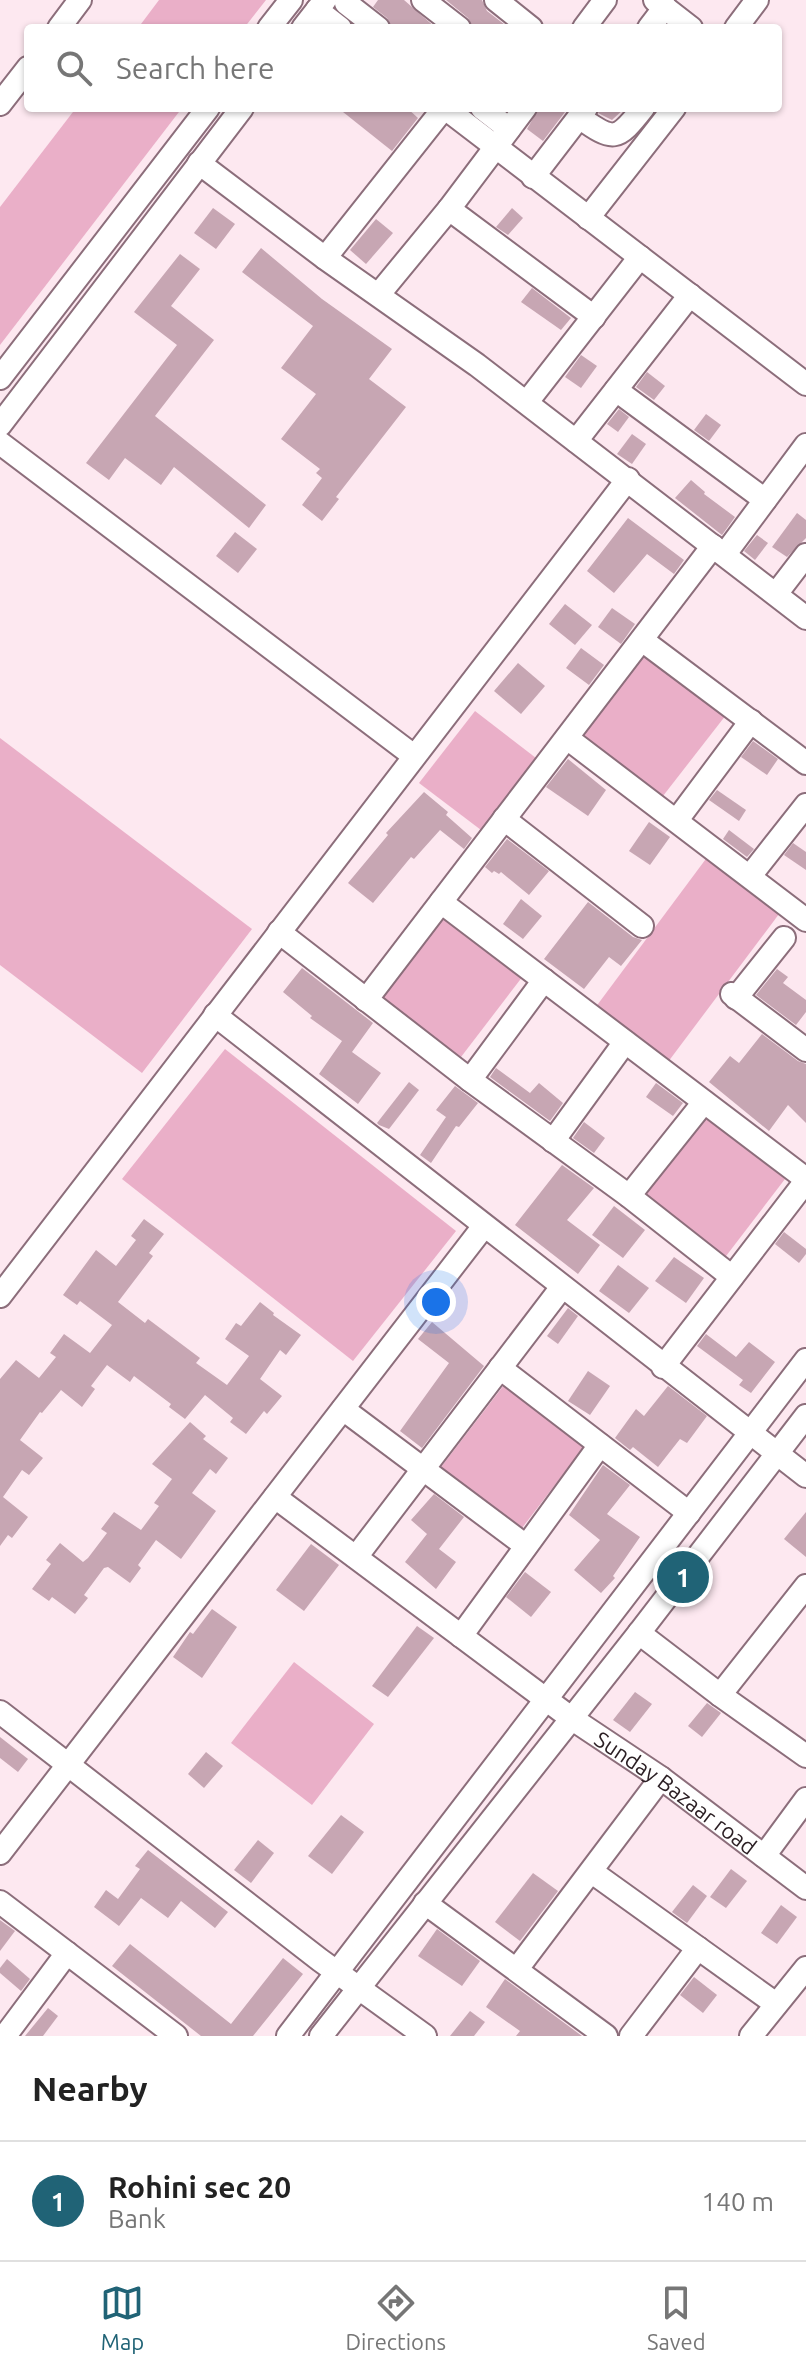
<!DOCTYPE html>
<html lang="en">
<head>
<meta charset="utf-8">
<style>
  body { margin:0; font-family:Ubuntu,sans-serif; background:#f6f6f6; color:#222 }
  .you { position:absolute; left:436px; top:1302px; width:28px; height:28px; margin:-20px; border:6px solid #fff; border-radius:50%; background:#1a73e8; box-shadow:0 0 0 12px #1a73e833 }
  .badge { display:grid; place-items:center; width:52px; height:52px; border-radius:50%; background:#206376; color:#fff; font-size:26px; font-weight:700 }
  .pin { position:absolute; translate:-50% -50%; border:4px solid #fff; box-shadow:0 2px 8px #0006 }
  .list { margin:0; padding:0; list-style:none }
  h2 { display:flex; justify-content:space-between; align-items:center; height:104px; margin:0; padding:0 32px; font-size:34px }
  h2 small { font-size:26px; font-weight:400; color:#767676 }
  .list li { display:grid; grid-template-columns:52px 1fr auto; gap:24px; align-items:center; box-sizing:border-box; height:120px; padding:0 32px; border-top:2px solid #e0e0e0 }
  .list b { display:block; font-size:30px; white-space:nowrap }
  .list p { margin:0; font-size:26px; white-space:nowrap; color:#767676 }
  .list em { font-size:26px; font-style:normal; color:#767676 }
  .icon { flex:none; width:44px; height:44px; fill:none; stroke:currentColor; stroke-width:2; stroke-linecap:round; stroke-linejoin:round }
  .map { position:relative; flex:none; width:806px; height:2036px; overflow:hidden }
  .search { position:absolute; background:#fff; box-shadow:0 2px 6px #0004; left:24px; right:24px; top:24px; height:88px; display:flex; align-items:center; gap:20px; box-sizing:border-box; padding:0 28px; border-radius:8px; color:#767676; font-size:30px }
  .sheet { height:224px; background:#fff }
  nav { display:flex; justify-content:space-around; align-items:center; box-sizing:border-box; height:112px; border-top:2px solid #e0e0e0; background:#fff; font-size:22px; color:#767676 }
  nav a { display:grid; justify-items:center; gap:4px }
  nav .on { color:#206376 }
  .map>svg:first-child { display:block }
  .park { fill:#eaafc8 }
  .building { fill:#c7a6b3 }
  .lines { fill:none; stroke-linecap:round; stroke-linejoin:round }
  .minor-casing { stroke:#8c6e7b; stroke-width:26 }
  .minor { stroke:#fff; stroke-width:22 }
  .labels { text-anchor:middle; dominant-baseline:central; stroke-width:7; stroke-linejoin:round; paint-order:stroke }
  .street-label { font-size:22px; fill:#2c2025; stroke:#fde8f0 }
</style>
</head>
<body>
<div class="map">
<svg width="806" height="2036" viewBox="0 0 806 2036">
  <rect width="100%" height="100%" fill="#fde8f0"/>
  <!-- park -->
  <g class="park">
    <path d="M159,0H266L244,28H138Z"/>
    <path d="M76,108H182L0,345V207Z"/>
    <path d="M645,654L726,715L663,796L583,735Z"/>
    <path d="M475,711L536,758L481,830L419,783Z"/>
    <path d="M0,738L252,929L142,1073L0,965Z"/>
    <path d="M714,848L788,902L668,1062L595,1008Z"/>
    <path d="M442,915L523,976L461,1057L380,996Z"/>
    <path d="M225,1049L456,1231L353,1361L122,1179Z"/>
    <path d="M705,1117L785,1179L723,1260L642,1198Z"/>
    <path d="M504,1385L584,1447L522,1528L441,1467Z"/>
    <path d="M294,1662L374,1724L312,1805L231,1743Z"/>
  </g>
  <!-- building -->
  <g class="building">
    <path d="M378,0H404L436,28H392L387,18L373,7Z"/>
    <path d="M446,0H482L487,11L509,28H473L468,18Z"/>
    <path d="M338,108H407L418,118L392,151Z"/>
    <path d="M539,108H568L543,141L527,129Z"/>
    <path d="M600,108H625L612,120L598,113Z"/>
    <path d="M213,208L235,224L216,249L194,233Z"/>
    <path d="M512,208L523,218L508,235L496,227Z"/>
    <path d="M376,219L393,233L366,264L350,250Z"/>
    <path d="M261,248L322,299L392,349L369,379L406,407L336,497L339,499L322,521L302,505L322,478L316,473L320,469L281,439L316,394L281,368L313,326L242,272Z"/>
    <path d="M180,254L200,269L171,306L214,340L155,416L266,505L249,528L174,467L161,485L125,458L109,480L86,463L177,345L134,312Z"/>
    <path d="M532,288L571,318L561,330L521,302Z"/>
    <path d="M581,355L597,366L581,388L565,377Z"/>
    <path d="M647,372L665,386L654,400L636,387Z"/>
    <path d="M619,409L629,417L618,432L607,424Z"/>
    <path d="M706,414L721,425L709,441L694,430Z"/>
    <path d="M632,434L646,444L632,464L617,454Z"/>
    <path d="M691,480L705,492L704,494L735,517L722,535L675,498Z"/>
    <path d="M797,513L806,520V538L787,557L772,547Z"/>
    <path d="M628,518L684,560L674,574L647,554L614,593L587,571Z"/>
    <path d="M235,532L257,549L238,573L216,556Z"/>
    <path d="M757,535L768,543L755,560L744,551Z"/>
    <path d="M565,604L592,625L575,645L549,624Z"/>
    <path d="M612,608L635,624L621,644L598,627Z"/>
    <path d="M581,648L604,665L589,685L566,668Z"/>
    <path d="M518,663L545,686L521,714L494,691Z"/>
    <path d="M753,741L778,759L767,775L741,757Z"/>
    <path d="M568,759L606,790L588,816L546,787Z"/>
    <path d="M717,790L746,810L739,821L709,800Z"/>
    <path d="M424,792L448,812L446,815L472,838L464,849L440,830L414,859L411,857L373,903L348,883L388,835L386,833Z"/>
    <path d="M649,822L670,837L650,865L629,851Z"/>
    <path d="M729,830L754,849L747,857L723,839Z"/>
    <path d="M507,839L549,871L529,895L501,872L499,874L494,871L492,873L485,867Z"/>
    <path d="M793,843L806,852V870L784,855Z"/>
    <path d="M521,899L542,916L523,939L503,924Z"/>
    <path d="M588,902L633,937L642,940L621,966L609,957L584,989L544,959Z"/>
    <path d="M302,968L373,1023L352,1052L381,1073L358,1104L319,1074L342,1041L310,1018L312,1016L283,992Z"/>
    <path d="M777,969L788,977L783,983L806,1000V1012L796,1025L756,995Z"/>
    <path d="M762,1034L798,1061L806,1064V1123L788,1105L769,1131L709,1082L730,1056L739,1063Z"/>
    <path d="M496,1068L530,1093L539,1083L563,1103L550,1121L490,1077Z"/>
    <path d="M409,1082L419,1090L389,1129L379,1125L377,1123Z"/>
    <path d="M656,1083L683,1103L673,1116L646,1097Z"/>
    <path d="M455,1086L478,1103L459,1127L456,1126L431,1163L420,1155L446,1117L436,1110Z"/>
    <path d="M584,1122L605,1138L594,1153L573,1138Z"/>
    <path d="M562,1165L594,1188L567,1220L600,1245L578,1274L515,1225Z"/>
    <path d="M614,1206L645,1230L623,1258L592,1235Z"/>
    <path d="M144,1219L164,1234L149,1253L153,1256L118,1302L145,1323L148,1319L200,1358L196,1363L227,1385L249,1356L225,1339L236,1323L241,1326L260,1302L274,1313L273,1315L301,1335L286,1355L280,1350L260,1379L282,1396L267,1414L264,1411L246,1434L230,1422L233,1418L205,1395L185,1419L169,1407L171,1404L134,1376L130,1382L107,1365L91,1386L95,1389L82,1407L61,1390L42,1413L40,1412L20,1440L43,1458L29,1475L22,1470L3,1497L28,1517L12,1538L8,1535L0,1546V1379L16,1360L39,1378L56,1357L50,1353L64,1334L90,1353L112,1325L80,1301L77,1305L63,1295L96,1250L116,1266L136,1240L131,1236Z"/>
    <path d="M784,1232L806,1249V1254L799,1263L775,1244Z"/>
    <path d="M674,1257L704,1278L686,1303L655,1281Z"/>
    <path d="M618,1265L649,1288L629,1313L599,1291Z"/>
    <path d="M568,1308L578,1316L558,1344L547,1336Z"/>
    <path d="M432,1322L484,1366L422,1448L400,1431L449,1363L418,1339Z"/>
    <path d="M706,1334L736,1357L749,1342L775,1362L751,1393L739,1385L743,1380L697,1346Z"/>
    <path d="M588,1371L610,1386L590,1415L568,1401Z"/>
    <path d="M668,1386L707,1416L687,1443L680,1439L658,1467L633,1447L630,1450L615,1438L636,1409L644,1416Z"/>
    <path d="M190,1422L206,1436L203,1439L228,1458L216,1474L210,1469L192,1493L216,1511L181,1559L156,1540L138,1565L141,1568L130,1583L108,1567L104,1568L84,1595L88,1598L75,1614L52,1597L49,1601L32,1589L51,1564L46,1560L60,1543L83,1562L88,1558L107,1533L101,1529L114,1512L141,1530L159,1506L154,1503L172,1479L152,1464Z"/>
    <path d="M603,1465L630,1485L607,1514L640,1537L613,1576L615,1578L601,1593L574,1570L600,1540L569,1515Z"/>
    <path d="M434,1494L464,1517L439,1549L456,1562L436,1589L405,1562L427,1534L411,1520Z"/>
    <path d="M806,1512V1557L784,1539Z"/>
    <path d="M311,1544L339,1565L304,1611L276,1590Z"/>
    <path d="M525,1572L551,1592L531,1617L506,1597Z"/>
    <path d="M212,1609L237,1627L202,1678L173,1657L190,1632L193,1634Z"/>
    <path d="M417,1626L434,1638L388,1697L372,1686Z"/>
    <path d="M635,1692L652,1704L630,1732L613,1720Z"/>
    <path d="M707,1703L721,1713L702,1737L688,1726Z"/>
    <path d="M0,1737L28,1759L18,1772L0,1758Z"/>
    <path d="M206,1752L223,1766L204,1788L188,1774Z"/>
    <path d="M341,1815L364,1832L332,1874L308,1856Z"/>
    <path d="M258,1840L274,1853L251,1883L234,1870Z"/>
    <path d="M148,1850L228,1912L215,1928L181,1901L168,1918L141,1898L119,1926L94,1907L106,1890L118,1899L140,1869L135,1866Z"/>
    <path d="M731,1869L747,1881L726,1908L710,1897Z"/>
    <path d="M533,1873L558,1891L520,1941L495,1922Z"/>
    <path d="M693,1885L707,1896L687,1923L672,1912Z"/>
    <path d="M781,1905L797,1917L777,1944L761,1933Z"/>
    <path d="M0,1920L15,1931L0,1951Z"/>
    <path d="M437,1929L480,1961L462,1986L418,1956Z"/>
    <path d="M130,1944L231,2024L283,1958L303,1974L253,2036H201L112,1966Z"/>
    <path d="M7,1959L30,1979L21,1991L0,1973V1968Z"/>
    <path d="M694,1977L717,1995L703,2013L680,1995Z"/>
    <path d="M505,1979L582,2036H516L520,2031L486,2007Z"/>
    <path d="M48,2008L58,2016L43,2036H25Z"/>
    <path d="M470,2011L485,2022L474,2036H450Z"/>
  </g>
  <g class="lines">
    <defs>
      <g id="minor">
        <path d="M423,0L459,28"/>
        <path d="M496,0L531,28"/>
        <path d="M655,0L691,28"/>
        <path d="M346,3L378,28"/>
        <path d="M317,10L340,28"/>
        <path d="M59,28L80,0"/>
        <path d="M269,28L291,0"/>
        <path d="M303,28L325,0"/>
        <path d="M584,28L605,0"/>
        <path d="M649,28L665,7"/>
        <path d="M736,28L757,0"/>
        <path d="M0,104L28,68"/>
        <path d="M445,108L806,384"/>
        <path d="M482,108L509,129"/>
        <path d="M579,117C614,142 617,141 643,108"/>
        <path d="M199,163L325,258L477,365L806,618"/>
        <path d="M533,177L586,108"/>
        <path d="M449,209L594,317"/>
        <path d="M588,218L674,108"/>
        <path d="M325,258L444,108"/>
        <path d="M379,294L449,209L525,108"/>
        <path d="M0,378L208,108"/>
        <path d="M616,390L765,500"/>
        <path d="M527,402L640,257"/>
        <path d="M0,425L242,108"/>
        <path d="M576,441L690,295"/>
        <path d="M0,443L414,756"/>
        <path d="M725,554L806,445"/>
        <path d="M776,594L806,555"/>
        <path d="M642,640L806,763"/>
        <path d="M567,738L806,920"/>
        <path d="M504,819L642,926"/>
        <path d="M677,820L751,721"/>
        <path d="M750,876L806,805"/>
        <path d="M441,902L806,1179"/>
        <path d="M279,932L470,1080L629,1196L732,1277"/>
        <path d="M732,994L806,1050"/>
        <path d="M736,998L784,938"/>
        <path d="M366,1000L713,546"/>
        <path d="M215,1015L806,1476"/>
        <path d="M470,1080L544,980"/>
        <path d="M553,1141L625,1042"/>
        <path d="M629,1196L704,1102"/>
        <path d="M0,1296L628,479"/>
        <path d="M663,1367L806,1181"/>
        <path d="M500,1368L689,1513"/>
        <path d="M343,1409L526,1546"/>
        <path id="s1" d="M275,1497L571,1718L661,1778L806,1888"/>
        <path d="M356,1557L562,1287"/>
        <path d="M639,1633L720,1695L806,1756"/>
        <path d="M461,1636L600,1445"/>
        <path d="M720,1695L806,1586"/>
        <path d="M0,1712L320,1960L425,2036"/>
        <path d="M0,1853L484,1226"/>
        <path d="M764,1856L806,1799"/>
        <path d="M592,1872L776,2004"/>
        <path d="M0,1902L176,2036"/>
        <path d="M425,1903L606,2036"/>
        <path d="M517,1969L661,1778"/>
        <path d="M5,2036L67,1953"/>
        <path d="M288,2036L806,1360"/>
        <path d="M321,2036L639,1633L806,1416"/>
        <path d="M631,2036L698,1948"/>
        <path d="M751,2036L806,1968"/>
      </g>
    </defs>
    <!-- minor casing -->
    <use href="#minor" class="minor-casing"/>
    <!-- minor -->
    <use href="#minor" class="minor"/>
  </g>
  <g class="labels">
    <!-- street labels -->
    <g class="street-label">
      <text stroke="none"><textPath href="#s1" startOffset="498">Sunday Bazaar road</textPath></text>
    </g>
  </g>
</svg>
<div class="you"></div>
<div class="pin badge" style="left:683px;top:1577px">1</div>
<div class="search"><svg class="icon" aria-label="search" viewBox="0 0 24 24"><circle cx="10" cy="10" r="6"/><path d="M15 15l6 6"/></svg>Search here</div>
</div>
<section class="sheet">
<h2>Nearby<small></small></h2>
<ul class="list">
<li><span class="badge">1</span><div><b>Rohini sec 20</b><p>Bank</p></div><em>140 m</em></li>
</ul>
</section>
<nav>
<a class="on"><svg class="icon" aria-label="map" viewBox="0 0 24 24"><path d="M3 6l6-2 6 2 6-2v14l-6 2-6-2-6 2zM9 4v14M15 6v14"/></svg>Map</a>
<a><svg class="icon" aria-label="directions" viewBox="0 0 24 24"><path d="M12 3l9 9-9 9-9-9zM9 14v-3h6M13 9l2 2-2 2"/></svg>Directions</a>
<a><svg class="icon" aria-label="saved" viewBox="0 0 24 24"><path d="M7 4h10v16l-5-4-5 4z"/></svg>Saved</a>
</nav>
</body>
</html>
